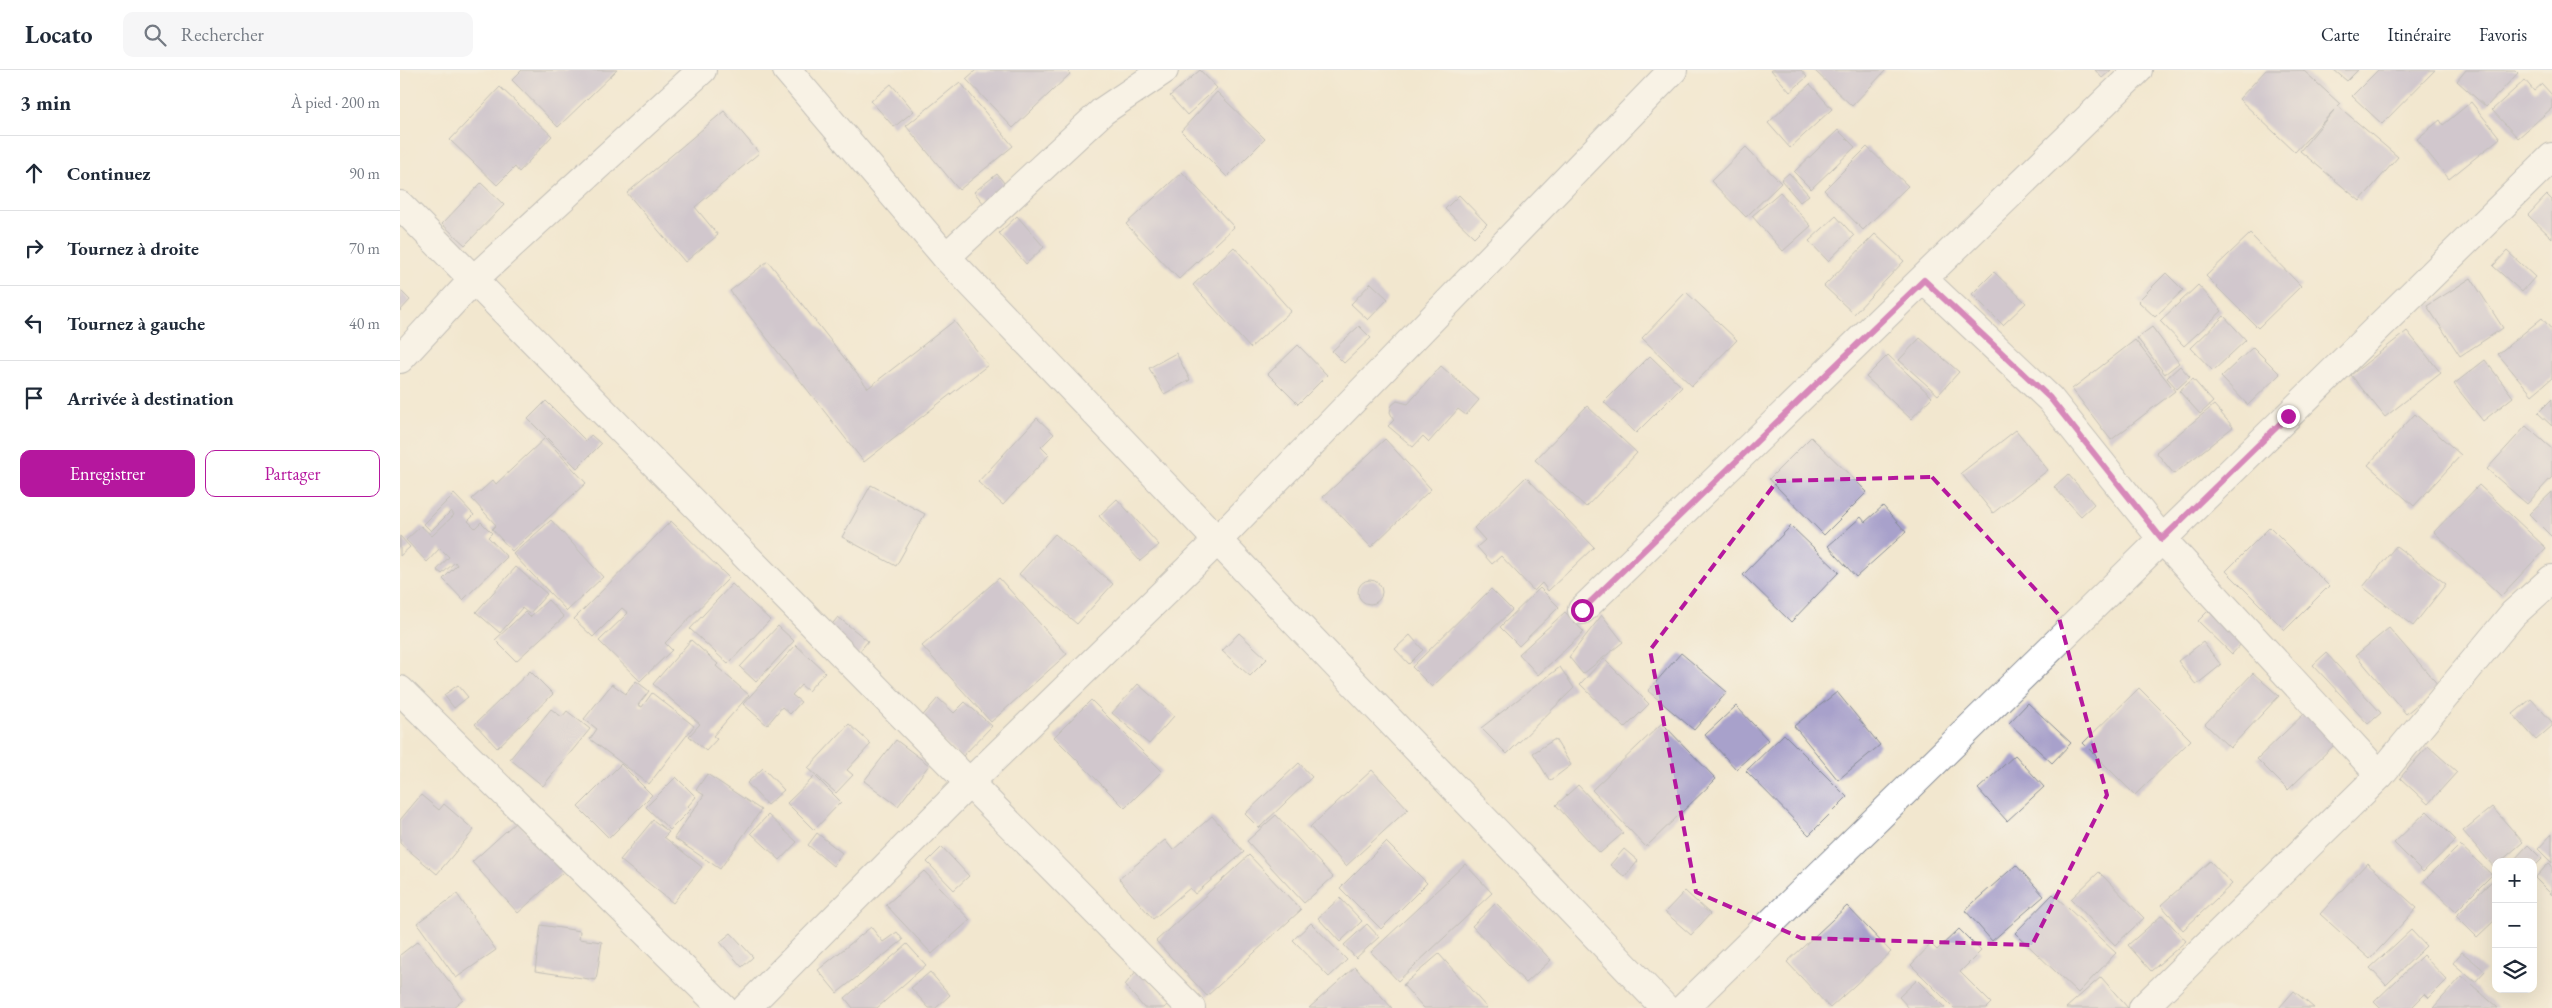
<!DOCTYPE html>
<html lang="fr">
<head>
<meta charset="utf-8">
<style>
  body { margin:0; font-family:"EB Garamond",serif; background:#f6f6f7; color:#1f2937 }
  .controls { position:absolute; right:15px; bottom:15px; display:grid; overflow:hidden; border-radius:10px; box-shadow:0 5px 20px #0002 }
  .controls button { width:45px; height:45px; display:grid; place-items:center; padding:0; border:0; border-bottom:1px solid #e0e1e3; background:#fff; color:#1f2937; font:25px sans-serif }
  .stop { position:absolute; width:15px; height:15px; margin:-11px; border:4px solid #b5179e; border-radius:50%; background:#fff }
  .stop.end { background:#b5179e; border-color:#fff; box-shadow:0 1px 5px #0008 }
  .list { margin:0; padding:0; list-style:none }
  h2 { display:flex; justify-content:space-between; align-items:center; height:65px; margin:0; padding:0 20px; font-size:21px }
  h2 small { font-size:16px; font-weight:400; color:#747a83 }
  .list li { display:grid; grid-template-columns:32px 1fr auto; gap:15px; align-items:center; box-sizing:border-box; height:75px; padding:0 20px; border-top:1px solid #e0e1e3 }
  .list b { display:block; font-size:19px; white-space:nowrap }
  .list em { font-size:16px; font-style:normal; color:#747a83 }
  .actions { display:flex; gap:10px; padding:15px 20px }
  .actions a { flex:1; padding:11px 0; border:1px solid #b5179e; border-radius:10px; text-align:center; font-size:18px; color:#b5179e }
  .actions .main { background:#b5179e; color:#fff }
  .icon { flex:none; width:28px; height:28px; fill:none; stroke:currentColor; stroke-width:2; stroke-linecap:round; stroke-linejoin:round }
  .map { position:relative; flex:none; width:2152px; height:938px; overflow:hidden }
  header { display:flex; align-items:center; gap:30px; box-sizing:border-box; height:70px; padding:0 25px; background:#fff; border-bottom:1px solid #e0e1e3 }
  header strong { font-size:24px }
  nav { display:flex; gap:28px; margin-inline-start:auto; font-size:18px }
  .search { width:350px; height:45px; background:#f6f6f7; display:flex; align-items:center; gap:12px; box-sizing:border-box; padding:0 18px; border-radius:10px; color:#747a83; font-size:19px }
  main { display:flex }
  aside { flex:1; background:#fff }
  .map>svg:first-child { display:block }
  .building { fill:#a8a1cb }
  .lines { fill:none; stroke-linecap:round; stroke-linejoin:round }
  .street-casing { stroke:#868b96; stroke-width:30 }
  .street { stroke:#fff; stroke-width:28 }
  .route { stroke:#b5179e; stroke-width:6 }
  .marked { fill:none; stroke:#b5179e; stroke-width:4; stroke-dasharray:10 6; stroke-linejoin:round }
</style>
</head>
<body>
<header>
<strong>Locato</strong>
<div class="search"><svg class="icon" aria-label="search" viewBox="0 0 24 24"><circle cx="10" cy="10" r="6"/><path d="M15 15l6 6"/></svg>Rechercher</div>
<nav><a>Carte</a><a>Itinéraire</a><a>Favoris</a></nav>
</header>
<main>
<aside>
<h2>3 min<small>À pied · 200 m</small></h2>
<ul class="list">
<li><svg class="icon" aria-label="ahead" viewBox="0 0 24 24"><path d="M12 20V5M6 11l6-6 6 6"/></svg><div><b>Continuez</b></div><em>90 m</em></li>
<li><svg class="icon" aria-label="right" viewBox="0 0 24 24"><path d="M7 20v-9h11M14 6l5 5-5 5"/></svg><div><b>Tournez à droite</b></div><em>70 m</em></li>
<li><svg class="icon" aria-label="left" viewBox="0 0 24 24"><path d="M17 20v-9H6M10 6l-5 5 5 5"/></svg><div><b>Tournez à gauche</b></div><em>40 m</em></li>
<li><svg class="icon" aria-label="arrive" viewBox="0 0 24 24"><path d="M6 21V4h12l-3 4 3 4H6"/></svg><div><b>Arrivée à destination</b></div></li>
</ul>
<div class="actions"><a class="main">Enregistrer</a><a>Partager</a></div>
</aside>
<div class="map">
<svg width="2152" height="938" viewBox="0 0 2152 938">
  <rect width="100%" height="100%" fill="#f7f3e8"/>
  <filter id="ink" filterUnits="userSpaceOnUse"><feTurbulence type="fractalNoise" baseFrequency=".02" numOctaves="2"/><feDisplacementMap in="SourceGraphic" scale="10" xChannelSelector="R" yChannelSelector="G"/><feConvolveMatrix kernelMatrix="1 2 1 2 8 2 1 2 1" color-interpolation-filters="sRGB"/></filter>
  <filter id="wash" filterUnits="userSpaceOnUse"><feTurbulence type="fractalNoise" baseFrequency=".0096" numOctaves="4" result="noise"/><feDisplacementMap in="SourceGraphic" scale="20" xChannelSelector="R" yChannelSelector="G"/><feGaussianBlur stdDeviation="1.12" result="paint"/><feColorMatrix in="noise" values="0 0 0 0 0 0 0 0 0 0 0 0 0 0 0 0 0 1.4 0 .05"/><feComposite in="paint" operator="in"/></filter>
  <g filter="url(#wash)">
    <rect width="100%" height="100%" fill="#f2e7cf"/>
    <g id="blocks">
      <!-- building -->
      <g class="building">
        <path d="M122,0H217L158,57L112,10Z"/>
        <path d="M576,0H666L670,4L613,58L566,9Z"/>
        <path d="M800,0L817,18L787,45L770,26Z"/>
        <path d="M1371,0H1401L1407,7L1390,22Z"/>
        <path d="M1414,0H1486L1452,36Z"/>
        <path d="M1695,0H1711L1702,8Z"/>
        <path d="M1866,0H1903L1940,34L1938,36L1998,87L1960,131L1900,81L1935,39L1895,82L1839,29Z"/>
        <path d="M1934,0H1958L1947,11Z"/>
        <path d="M1978,0H2035L1982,54L1952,26Z"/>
        <path d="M2066,0H2115L2118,3L2086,37L2057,11Z"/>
        <path d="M2125,10L2134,21L2142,14L2152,25V38L2118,68L2092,40Z"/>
        <path d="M560,12L613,76L559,120L506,56Z"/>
        <path d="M491,14L514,41L494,57L471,31Z"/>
        <path d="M1410,14L1432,39L1390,78L1368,53Z"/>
        <path d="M100,17L152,66L119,102L115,97L97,115L50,70Z"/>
        <path d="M817,22L865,69L827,107L781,61Z"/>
        <path d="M2071,32L2100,68L2049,109L2017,69L2040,50L2043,55Z"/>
        <path d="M324,41L359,83L295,137L318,165L285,192L227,123Z"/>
        <path d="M1438,60L1455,77L1411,119L1394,102Z"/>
        <path d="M1346,77L1381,113L1346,147L1311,111Z"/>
        <path d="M1467,77L1508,116L1463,160L1424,120Z"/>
        <path d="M782,102L834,157L779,209L726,154Z"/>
        <path d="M1389,103L1409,125L1400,132L1381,110Z"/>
        <path d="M597,104L608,118L585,135L574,122Z"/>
        <path d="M81,113L104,135L65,175L42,154Z"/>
        <path d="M1380,122L1411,156L1383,181L1352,146Z"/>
        <path d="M1059,125L1087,154L1074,167L1045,139Z"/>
        <path d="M2147,125L2152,130V168L2128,145Z"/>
        <path d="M617,146L644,177L626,194L599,163Z"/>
        <path d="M1436,146L1454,166L1428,191L1409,171Z"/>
        <path d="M1475,164L1504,191L1454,244L1424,216Z"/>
        <path d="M1850,164L1901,216L1858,258L1806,206Z"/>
        <path d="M834,177L891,241L850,278L793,215Z"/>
        <path d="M2107,181L2135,207L2122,222L2093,196Z"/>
        <path d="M368,191L468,318L554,251L588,295L464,392L330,221Z"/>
        <path d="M1594,202L1626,233L1603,255L1572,224Z"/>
        <path d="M1766,203L1783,220L1755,247L1738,231Z"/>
        <path d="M2071,208L2103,258L2060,286L2027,236Z"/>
        <path d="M971,213L988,229L968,250L951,234Z"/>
        <path d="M1798,215L1822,241L1784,276L1760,251Z"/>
        <path d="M0,220L10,230L0,241Z"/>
        <path d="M1286,222L1337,270L1292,316L1242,268Z"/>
        <path d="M1824,246L1846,270L1813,301L1791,278Z"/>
        <path d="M2142,248L2152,260V308L2132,325L2098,284Z"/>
        <path d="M959,256L971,268L944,293L932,281Z"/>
        <path d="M1752,257L1779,293L1765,304L1737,268Z"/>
        <path d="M2007,261L2041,303L1985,347L1951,305Z"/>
        <path d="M1520,268L1559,302L1538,325L1499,290Z"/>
        <path d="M1735,270L1775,321L1711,370L1672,319Z"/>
        <path d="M898,275L927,305L898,334L868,304Z"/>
        <path d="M1853,277L1880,304L1848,335L1821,307Z"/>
        <path d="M776,283L790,310L764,324L749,298Z"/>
        <path d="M1488,285L1532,327L1511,349L1466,307Z"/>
        <path d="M1250,286L1282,317L1236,363L1204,332Z"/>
        <path d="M2085,290L2113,327L2083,351L2054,314Z"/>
        <path d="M1041,296L1079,330L1066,345L1058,339L1029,372L1023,366L1013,377L988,356L994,350L990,342L992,335L997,331L1008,334Z"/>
        <path d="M1780,296L1790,307L1777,319L1767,308Z"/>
        <path d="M1793,309L1813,332L1800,344L1779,321Z"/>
        <path d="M2152,329V356L2138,343Z"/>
        <path d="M146,331L186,371L191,365L201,374L177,398L128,349Z"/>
        <path d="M1814,335L1833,357L1774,404L1756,382Z"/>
        <path d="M1187,336L1237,383L1186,437L1135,390Z"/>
        <path d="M2015,344L2061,385L2014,436L1968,395Z"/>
        <path d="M637,348L654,364L641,377L649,385L603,435L578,412Z"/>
        <path d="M2126,356L2152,379V407L2127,434L2087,399Z"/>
        <path d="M1616,360L1648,400L1593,443L1561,403Z"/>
        <path d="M1411,367L1467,422L1424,465L1369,409Z"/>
        <path d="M145,368L186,413L112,481L92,459L96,455L72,429L93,410L96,414Z"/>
        <path d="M985,369L1031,419L971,477L923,427Z"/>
        <path d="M1668,404L1694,434L1681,446L1654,417Z"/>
        <path d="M1126,407L1194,477L1148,521L1142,513L1134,521L1101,486L1092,494L1077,477L1085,470L1074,458Z"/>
        <path d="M471,415L525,444L496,496L442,467Z"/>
        <path d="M2079,415L2146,478L2101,526L2034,462Z"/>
        <path d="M2152,422V467L2129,444Z"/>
        <path d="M54,424L74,445L68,451L75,458L81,452L92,463L88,467L107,487L63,530L43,509L57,495L55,492L42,504L37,500L49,487L40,478L27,492L6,470L21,456L32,466L54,445L51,441L31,461L24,454Z"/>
        <path d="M717,429L759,475L740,491L699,446Z"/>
        <path d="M1483,436L1506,462L1456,507L1428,476L1461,447L1465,452Z"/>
        <path d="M151,450L203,507L167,541L113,484Z"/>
        <path d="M271,451L329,508L265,573L272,580L240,611L199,571L228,543L222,538L193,567L174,549Z"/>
        <path d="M1391,456L1439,502L1391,552L1343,505Z"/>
        <path d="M1870,457L1929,516L1885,560L1826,501Z"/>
        <path d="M655,464L713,514L677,554L619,504Z"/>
        <path d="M0,466L10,477L0,486Z"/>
        <path d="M1996,476L2046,514L2013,556L1963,517Z"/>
        <path d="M116,497L147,524L129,544L122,538L100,563L76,542Z"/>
        <path d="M599,508L667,584L591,652L522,576Z"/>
        <circle cx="970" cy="522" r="12"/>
        <path d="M332,514L370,550L328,594L290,559Z"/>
        <path d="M1140,518L1159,537L1119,576L1100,557Z"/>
        <path d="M1091,519L1112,540L1032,617L1012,597Z"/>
        <path d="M148,530L164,547L116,591L95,570L125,542L130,547Z"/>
        <path d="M1808,541L1841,574L1832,584L1798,551Z"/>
        <path d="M1165,542L1184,562L1138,605L1119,584Z"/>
        <path d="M1202,545L1223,572L1183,604L1169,587Z"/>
        <path d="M438,547L468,571L455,587L425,563Z"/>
        <path d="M378,556L394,571L356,612L340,597Z"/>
        <path d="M1989,558L2039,616L2006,644L1956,585Z"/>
        <path d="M839,563L867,589L850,606L822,581Z"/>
        <path d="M1010,565L1023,580L1009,594L995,579Z"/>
        <path d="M291,570L318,594L316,596L349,625L313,666L317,669L306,681L289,666L300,654L253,614Z"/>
        <path d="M1803,572L1821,595L1796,615L1778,591Z"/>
        <path d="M396,575L425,602L408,621L401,615L392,625L401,632L390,644L382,637L367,655L343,634Z"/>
        <path d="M1281,583L1327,622L1294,660L1248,621Z"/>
        <path d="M1926,583L1981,643L1968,654L1913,595Z"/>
        <path d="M1204,589L1249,634L1225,658L1180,614Z"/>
        <path d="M1160,597L1174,618L1107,684L1081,658Z"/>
        <path d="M130,601L153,624L97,678L75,654Z"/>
        <path d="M1853,603L1879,626L1830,678L1805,654Z"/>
        <path d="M236,611L249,621L238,635L242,637L252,623L294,656L249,714L190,669L197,659L184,649L212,614L226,624Z"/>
        <path d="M738,614L774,646L749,674L712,643Z"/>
        <path d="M58,615L68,627L54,638L44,625Z"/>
        <path d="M1739,618L1791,670L1735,725L1683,673Z"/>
        <path d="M1437,622L1480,675L1438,710L1394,656Z"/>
        <path d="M538,628L554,643L565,632L592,656L561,688L519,650Z"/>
        <path d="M2131,629L2152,652V656L2136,670L2113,644Z"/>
        <path d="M691,630L762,701L725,738L654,667Z"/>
        <path d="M1628,633L1671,673L1652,693L1609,653Z"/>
        <path d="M1336,636L1368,670L1336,699L1305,665Z"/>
        <path d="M151,639L162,647L167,641L190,659L143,716L110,689Z"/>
        <path d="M1907,641L1937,672L1888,720L1857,689Z"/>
        <path d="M1262,653L1316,709L1246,777L1192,720Z"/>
        <path d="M449,654L471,674L447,700L453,705L436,723L408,698Z"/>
        <path d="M1384,664L1447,727L1409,765L1346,701Z"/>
        <path d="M1155,669L1171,695L1150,711L1133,683Z"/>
        <path d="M496,670L529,695L498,736L464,711Z"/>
        <path d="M2028,676L2057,702L2028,734L2000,708Z"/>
        <path d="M1615,685L1644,717L1607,751L1578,719Z"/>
        <path d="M899,693L912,707L859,758L845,744Z"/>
        <path d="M221,694L252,725L209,768L178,737Z"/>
        <path d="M363,698L384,720L367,735L347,713Z"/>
        <path d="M972,700L1008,739L946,796L910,757Z"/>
        <path d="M307,704L361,740L320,799L274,768L304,725L296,720Z"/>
        <path d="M415,706L441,732L414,760L387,733Z"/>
        <path d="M276,707L296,727L288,736L291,739L270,760L246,737Z"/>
        <path d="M1178,715L1223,763L1200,783L1156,735Z"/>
        <path d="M21,725L39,740L44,734L74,760L37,804L0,773V750Z"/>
        <path d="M2092,737L2123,772L2100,792H2096L2094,797L2063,761Z"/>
        <path d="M2027,741L2056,770L2023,802L1994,773Z"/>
        <path d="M368,745L397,772L380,790L351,763Z"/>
        <path d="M876,745L933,807L904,833L847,771Z"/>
        <path d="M812,746L844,782L795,824L790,818L753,849L719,809L765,770L773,780Z"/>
        <path d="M253,750L269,762L264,767L302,797L273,833L220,790Z"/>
        <path d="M117,751L163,802L118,843L72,792Z"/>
        <path d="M417,763L442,783L433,796L408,775Z"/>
        <path d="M2152,764V793L2138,779Z"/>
        <path d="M986,772L1027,813L981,859L940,818Z"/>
        <path d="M2060,775L2092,805L2056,841L2024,811Z"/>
        <path d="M2128,775L2142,789L2133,798V792L2113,791Z"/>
        <path d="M542,777L569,806L554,820L527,792Z"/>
        <path d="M1224,779L1238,791L1225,807L1210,795Z"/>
        <path d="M849,785L901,840L807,926L756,871Z"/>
        <path d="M1810,791L1832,814L1783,860L1761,835Z"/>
        <path d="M1967,793L2017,838L1970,889L1920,844Z"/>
        <path d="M2149,793L2152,796V825L2135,808Z"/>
        <path d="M1065,794L1092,823L998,911L971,882Z"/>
        <path d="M1616,795L1644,826L1592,871L1565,840Z"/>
        <path d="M524,801L570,850L532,884L486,835Z"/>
        <path d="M1699,802L1744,848L1715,875L1671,829Z"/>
        <path d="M2096,807V849L2077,867L2056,846Z"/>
        <path d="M1285,821L1310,844L1291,865L1265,842Z"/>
        <path d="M57,824L96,880L56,908L17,853Z"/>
        <path d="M1653,824L1716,883L1678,923L1615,863Z"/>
        <path d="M940,828L962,851L940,872L918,848Z"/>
        <path d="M1096,833L1151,890L1126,913L1072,856Z"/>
        <path d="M1447,836L1491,882L1430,938L1387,892Z"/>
        <path d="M1762,845L1786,871L1751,901L1728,875Z"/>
        <path d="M911,853L947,890L929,907L893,870Z"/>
        <path d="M967,854L979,867L956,888L944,875Z"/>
        <path d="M141,855L180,861L179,869L202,872L196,910L135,901Z"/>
        <path d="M471,857L483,872L497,862L503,870L437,923L418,900Z"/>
        <path d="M1559,859L1581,881L1560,902L1591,933L1586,938H1554L1511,895L1531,874L1537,880Z"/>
        <path d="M2011,860L2026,876L1986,915L1970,898Z"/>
        <path d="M331,863L353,887L342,897L320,872Z"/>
        <path d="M18,871L63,929L52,938H0V885Z"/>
        <path d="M507,874L526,895L477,938H453L445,928Z"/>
        <path d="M2062,882L2085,901L2075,912L2053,893Z"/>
        <path d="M1039,884L1087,938H1024L1003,915Z"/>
        <path d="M2023,885L2047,910L2029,928L2025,924L2011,938H1980L1974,932Z"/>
        <path d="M955,897L992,938H909Z"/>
        <path d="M737,900L769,934L764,938H744L725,915Z"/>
        <path d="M530,902L550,925L536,938H529L511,918Z"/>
        <path d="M2062,906L2098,938H2033Z"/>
        <path d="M1701,907L1728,938H1666Z"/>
        <path d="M1517,910L1545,938H1509L1499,927Z"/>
        <path d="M1894,921L1914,938H1879Z"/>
      </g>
    </g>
  </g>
  <g filter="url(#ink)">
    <use href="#blocks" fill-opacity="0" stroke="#868b96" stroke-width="1"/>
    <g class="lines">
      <defs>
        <g id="street">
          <path d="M387,0L546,187L1265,938"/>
          <path d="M0,135L791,938"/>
          <path d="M546,187L703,41L764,0"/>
          <path d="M1524,210L1650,329L1762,469L1980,705"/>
          <path d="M0,289L73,210L302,0"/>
          <path d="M1182,540L1738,0"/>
          <path d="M0,620L323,938"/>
          <path d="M346,938L570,712L817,471L1273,0"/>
          <path d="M1284,938L2152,87"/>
          <path d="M1743,938L1980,705L2113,544L2152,509"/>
        </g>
      </defs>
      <!-- street casing -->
      <use href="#street" class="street-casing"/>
      <!-- street -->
      <use href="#street" class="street"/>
    </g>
  </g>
  <g class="lines" filter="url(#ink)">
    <!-- route -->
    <path class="route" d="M1182,540L1524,210L1650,328L1762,469L1888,346"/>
  </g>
  <!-- marked area -->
  <path d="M0 0H2152V938H0ZM1532,407L1658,544L1707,725L1632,875L1401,868L1296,822L1250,580L1377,411Z" fill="#f2e7cf" fill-opacity=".55" fill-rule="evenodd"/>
  <path class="marked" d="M1532,407L1658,544L1707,725L1632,875L1401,868L1296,822L1250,580L1377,411Z"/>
</svg>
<div class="controls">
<button>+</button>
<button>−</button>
<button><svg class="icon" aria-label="layers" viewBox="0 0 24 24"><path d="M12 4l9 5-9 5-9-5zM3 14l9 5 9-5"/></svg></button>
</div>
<div class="stop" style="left:1182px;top:540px"></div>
<div class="stop end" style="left:1888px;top:346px"></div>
</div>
</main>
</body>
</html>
